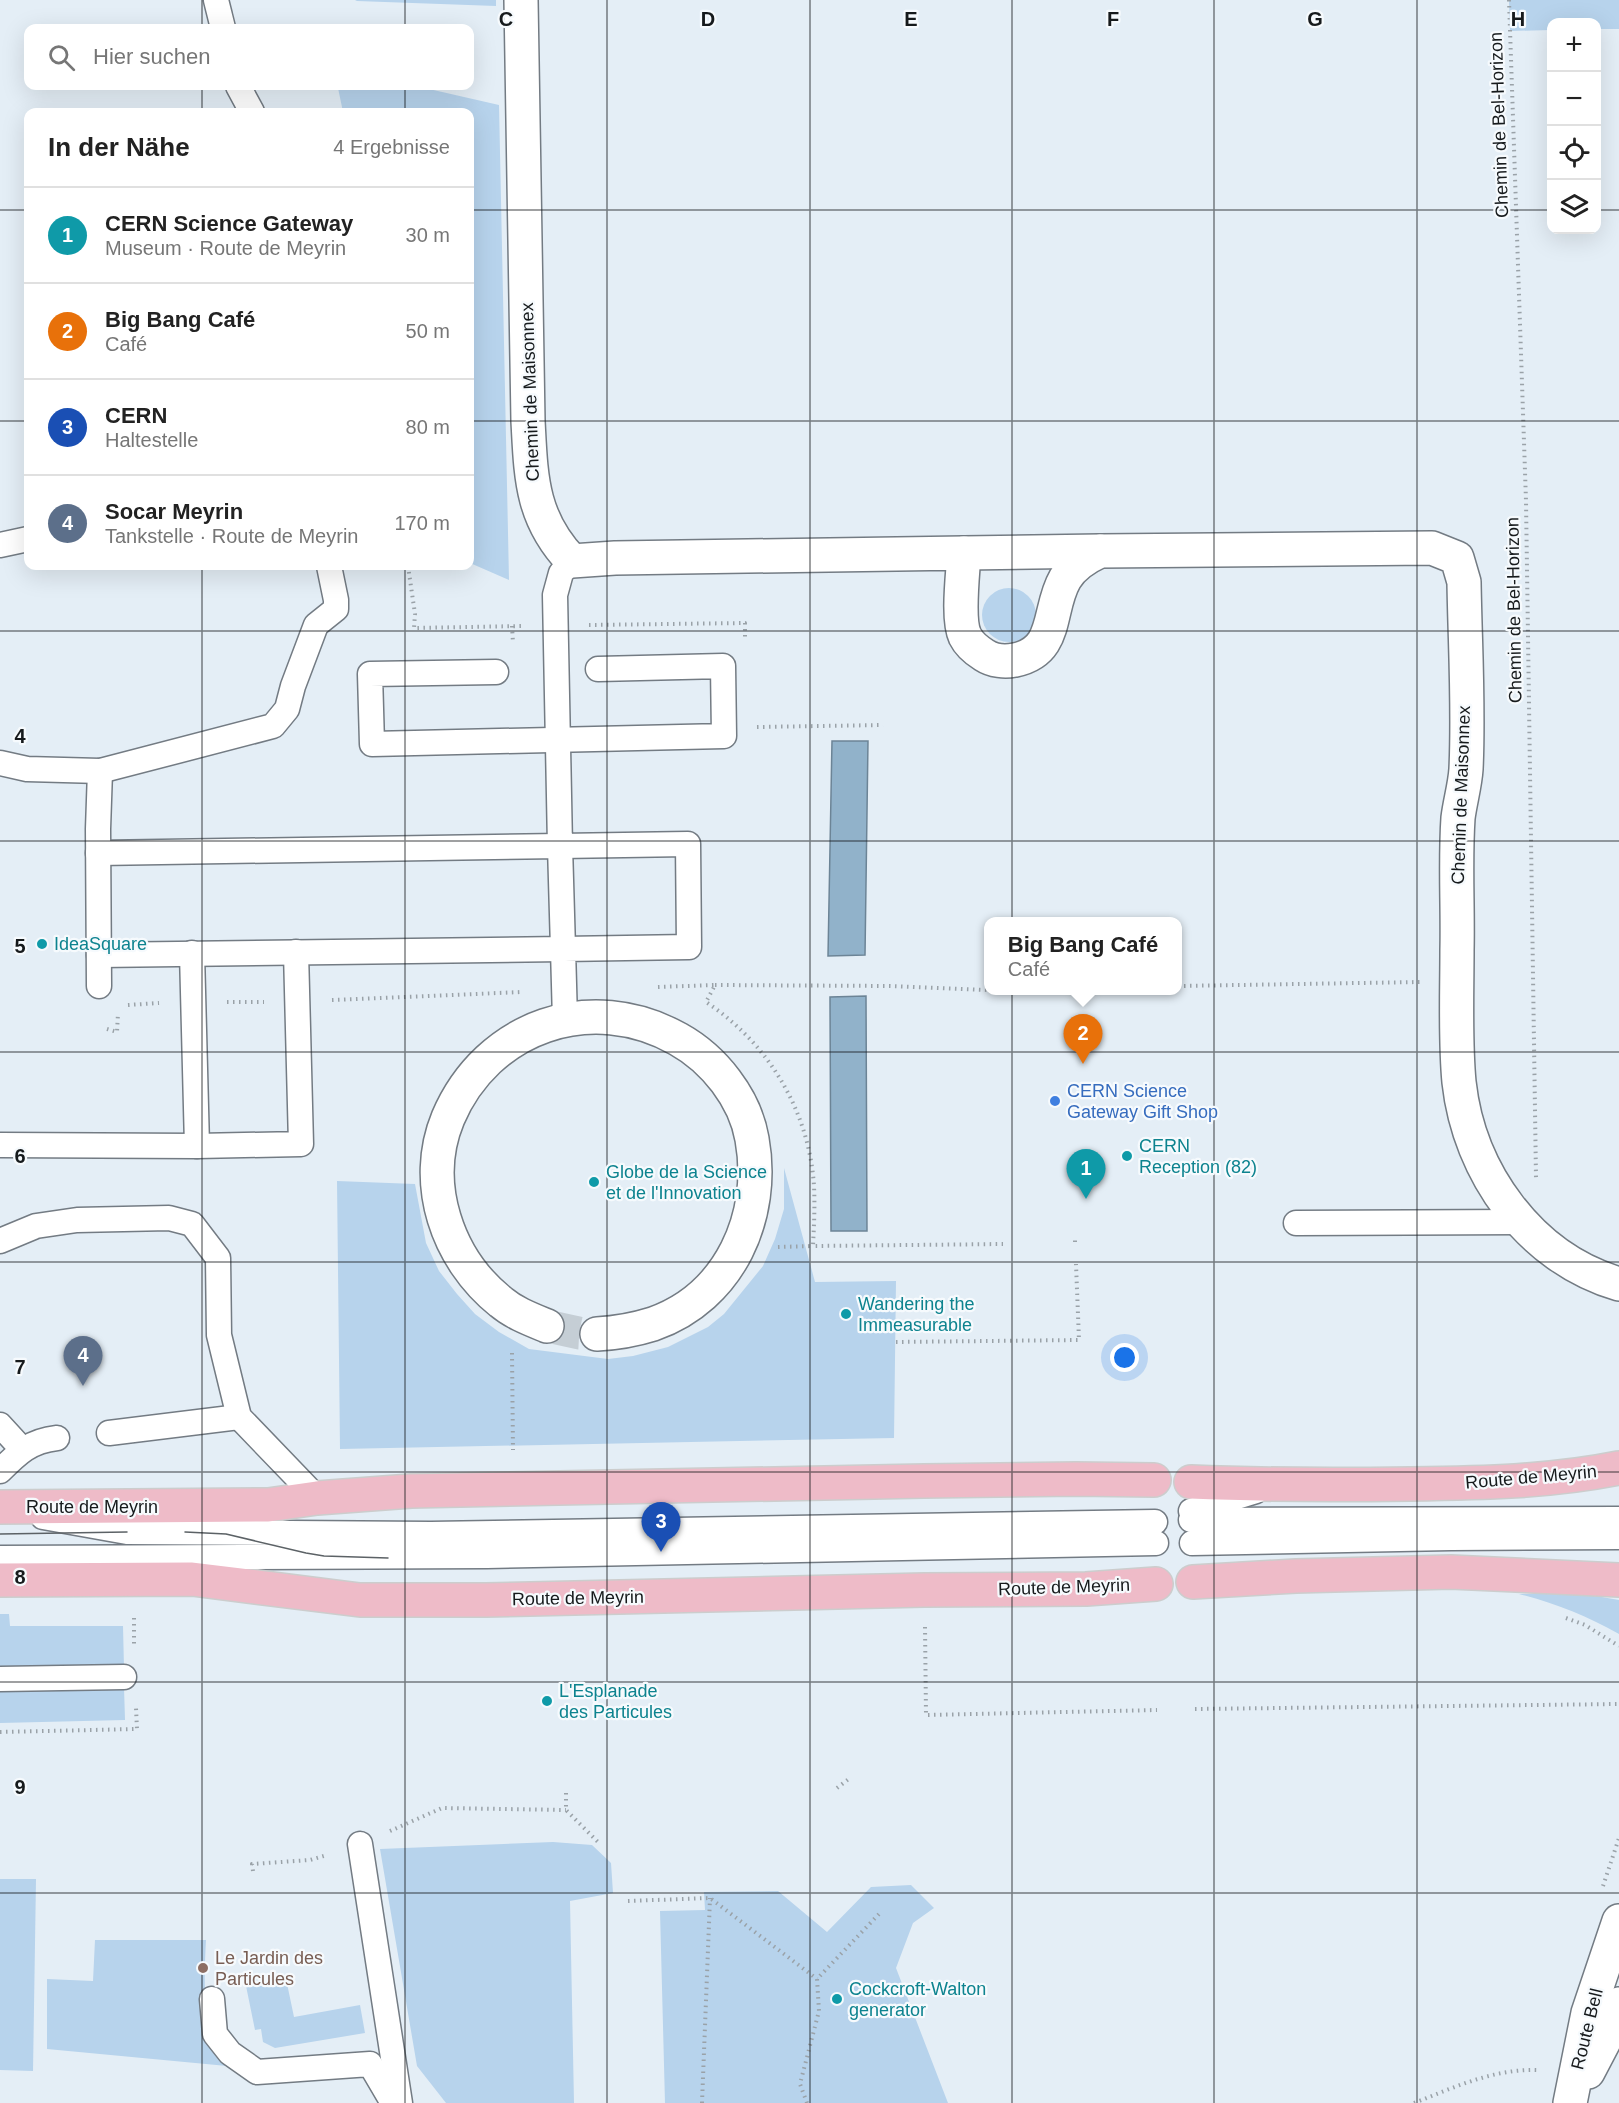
<!DOCTYPE html>
<html lang="de">
<head>
<meta charset="utf-8">
<style>
  body { margin:0; font-family:Helvetica,sans-serif; background:#f2f2f2; color:#222 }
  .controls { position:absolute; right:18px; top:18px; display:grid; overflow:hidden; border-radius:12px; box-shadow:0 6px 24px #0002 }
  .controls button { width:54px; height:54px; display:grid; place-items:center; padding:0; border:0; border-bottom:2px solid #e0e0e0; background:#fff; color:#222; font:30px sans-serif }
  .you { position:absolute; left:1125px; top:1358px; width:21px; height:21px; margin:-15px; border:4px solid #fff; border-radius:50%; background:#1a73e8; box-shadow:0 0 0 9px #1a73e833 }
  .badge { display:grid; place-items:center; width:39px; height:39px; border-radius:50%; background:#255fcc; color:#fff; font-size:20px; font-weight:700 }
  .pin { position:absolute; translate:-50% -50px; filter:drop-shadow(0 2px 3px #0008) }
  .pin::after { content:''; position:absolute; top:32px; width:21px; height:18px; background:inherit; clip-path:polygon(0 0,100% 0,50% 100%) }
  .popup { position:absolute; left:984px; top:917px; width:198px; height:78px; box-sizing:border-box; display:grid; place-content:center; border-radius:12px; background:#fff; filter:drop-shadow(0 2px 4px #0005); font-size:20px; white-space:nowrap; color:#767676 }
  .popup b { font-size:22px; color:#222 }
  .popup::after { content:''; position:absolute; left:50%; top:100%; margin-left:-12px; border:12px solid transparent; border-top-color:#fff }
  .list { margin:0; padding:0; list-style:none }
  h2 { display:flex; justify-content:space-between; align-items:center; height:78px; margin:0; padding:0 24px; font-size:26px }
  h2 small { font-size:20px; font-weight:400; color:#767676 }
  .list li { display:grid; grid-template-columns:39px 1fr auto; gap:18px; align-items:center; box-sizing:border-box; height:96px; padding:0 24px; border-top:2px solid #e0e0e0 }
  .list b { display:block; font-size:22px; white-space:nowrap }
  .list p { margin:0; font-size:20px; white-space:nowrap; color:#767676 }
  .list em { font-size:20px; font-style:normal; color:#767676 }
  .icon { flex:none; width:33px; height:33px; fill:none; stroke:currentColor; stroke-width:2; stroke-linecap:round; stroke-linejoin:round }
  .map { position:relative; flex:none; width:1619px; height:2103px; overflow:hidden }
  .search { position:absolute; background:#fff; box-shadow:0 6px 24px #0002; left:24px; top:24px; width:450px; height:66px; display:flex; align-items:center; gap:15px; box-sizing:border-box; padding:0 21px; border-radius:12px; color:#767676; font-size:22px }
  .panel { position:absolute; background:#fff; box-shadow:0 6px 24px #0002; left:24px; top:108px; width:450px; height:462px; border-radius:12px }
  .map>svg:first-child { display:block }
  .green { fill:#b7d3ec }
  .water { fill:#91b2ca; stroke:#6c8496; stroke-width:1.5 }
  .lines { fill:none; stroke-linecap:round; stroke-linejoin:round }
  .pedestrian-tunnel { stroke:#c5ced5; stroke-width:33; stroke-dasharray:33 16; stroke-linecap:butt }
  .service-casing { stroke:#737b83; stroke-width:27 }
  .pedestrian-casing { stroke:#737b83; stroke-width:36 }
  .minor-casing { stroke:#737b83; stroke-width:36 }
  .primary-casing { stroke:#cccdcd; stroke-width:36 }
  .path { stroke:#9aa2a8; stroke-width:4; stroke-dasharray:1.5 4.5; stroke-linecap:butt }
  .service { stroke:#fff; stroke-width:24 }
  .pedestrian { stroke:#fff; stroke-width:33 }
  .minor { stroke:#fff; stroke-width:33 }
  .primary { stroke:#eebbc8; stroke-width:33 }
  .tram { stroke:#5c6266; stroke-width:1.5 }
  .grid { fill:none; stroke:#161a1c; stroke-width:1.5; stroke-opacity:0.55 }
  .culture-dot { fill:#0f9aa8; stroke:#f6fafd; stroke-width:2 }
  .shop-dot { fill:#3f7fe0; stroke:#f6fafd; stroke-width:2 }
  .education-dot { fill:#8d6e63; stroke:#f6fafd; stroke-width:2 }
  .labels { text-anchor:middle; dominant-baseline:central; stroke-width:4.5; stroke-linejoin:round; paint-order:stroke }
  .street-label { font-size:18px; fill:#161a1c; stroke:#f6fafd }
  .culture-label { font-size:18px; fill:#0d838f; stroke:#f6fafd; text-anchor:start }
  .shop-label { font-size:18px; fill:#366cbe; stroke:#f6fafd; text-anchor:start }
  .education-label { font-size:18px; fill:#785e54; stroke:#f6fafd; text-anchor:start }
  .grid-label { font-size:20px; text-anchor:middle; font-weight:bold; fill:#161a1c; stroke:#f6fafd; stroke-width:4.5; stroke-linejoin:round; paint-order:stroke }
</style>
</head>
<body>
<div class="map">
<svg width="1619" height="2103" viewBox="0 0 1619 2103">
  <rect width="100%" height="100%" fill="#e4eef6"/>
  <!-- green -->
  <g class="green">
    <path d="M355,0H496V6L357,1Z"/>
    <path d="M1509,0H1619V29H1597L1596,22H1552L1551,30L1510,31Z"/>
    <path d="M354,86H416L499,105L509,580L470,563V112H343L338,88Z"/>
    <circle cx="1009" cy="615" r="27"/>
    <path d="M784,1168L815,1282L896,1281L894,1438L340,1449L337,1181L415,1184L426,1243L439,1271L457,1294L475,1314L499,1332L529,1349L608,1359L633,1356L668,1347L708,1327L724,1314L763,1266L775,1239L784,1209Z"/>
    <path d="M1565,1593L1596,1596L1619,1600V1634C1587,1616 1555,1603 1519,1594Z"/>
    <path d="M0,1614H9L10,1626H123L124,1668L0,1670Z"/>
    <path d="M124,1687L125,1720L0,1723V1690Z"/>
    <path d="M553,1842L592,1845L611,1863L613,1893L570,1901L574,2103H446L417,2066L380,1849Z"/>
    <path d="M0,1879H36L33,2071L0,2070Z"/>
    <path d="M911,1885L934,1908L913,1923L896,1968L948,2103H665L660,1911L705,1910L704,1892L778,1891L827,1932L871,1887Z"/>
    <path d="M95,1940H206C204,1979 201,2034 227,2066L47,2049V1979L93,1981Z"/>
    <path d="M285,1974L294,2017L360,2005L365,2033L275,2048L263,2042L261,2029L255,2030L245,1981Z"/>
  </g>
  <!-- water -->
  <g class="water">
    <path d="M832,741H868L865,955L828,956Z"/>
    <path d="M866,996L867,1231H831L830,997Z"/>
  </g>
  <g class="lines">
    <!-- pedestrian-tunnel -->
    <path class="pedestrian-tunnel" d="M547,1326L579,1333L597,1334"/>
    <defs>
      <g id="service">
        <path d="M216,0L223,28"/>
        <path d="M238,86L252,112"/>
        <path d="M0,545L28,539"/>
        <path d="M496,672L370,674L372,744L724,736L723,666L598,669"/>
        <path d="M0,763L27,769L100,771L273,726L287,709L293,686L316,625L336,609V600L329,566"/>
        <path d="M98,853L560,846L563,949L99,955"/>
        <path d="M99,986L98,829L100,771"/>
        <path d="M565,1020L563,949L689,947L688,844L560,846L555,595L561,573L572,561"/>
        <path d="M0,1145L197,1146L192,953"/>
        <path d="M197,1146L301,1144L296,952"/>
        <path d="M1296,1223L1521,1222"/>
        <path d="M0,1241L36,1226L77,1220L169,1218L192,1224L218,1258L219,1335L239,1417L317,1498"/>
        <path d="M0,1425L22,1449"/>
        <path d="M109,1433L239,1417"/>
        <path d="M0,1471C18,1453 30,1441 57,1438"/>
        <path d="M1191,1511L1256,1491"/>
        <path d="M43,1517L127,1532L431,1534L1155,1522"/>
        <path d="M1191,1520L1619,1519"/>
        <path d="M1192,1543L1451,1538L1619,1537"/>
        <path d="M0,1558C162,1556 325,1558 487,1556L1156,1543"/>
        <path d="M0,1679L124,1677"/>
        <path d="M360,1844L400,2103"/>
        <path d="M212,1999L215,2034L230,2053L257,2072L370,2064L393,2103"/>
      </g>
      <path id="pedestrian" d="M547,1326C530,1319 514,1313 501,1302C447,1259 421,1183 448,1118C487,1026 591,990 678,1039C714,1059 745,1098 752,1139C766,1216 730,1297 653,1324C634,1330 616,1333 597,1334"/>
      <g id="minor">
        <path d="M521,0L528,421C531,477 531,518 572,561L615,558L964,553C963,573 957,619 965,636C969,644 976,650 984,655C993,661 1005,662 1015,660C1059,651 1047,610 1065,579C1072,567 1087,557 1100,551L1432,548L1457,558L1464,582C1465,644 1469,707 1466,769C1465,785 1460,802 1458,818C1455,862 1458,907 1457,950C1457,993 1455,1040 1459,1082C1469,1173 1530,1258 1619,1284"/>
        <path d="M964,553L1100,551"/>
        <path d="M1588,2072L1613,2024L1619,2004"/>
        <path d="M1570,2103L1588,2013L1619,1921"/>
      </g>
      <g id="primary">
        <path d="M1191,1482C1264,1485 1337,1485 1410,1484C1480,1483 1550,1482 1619,1468"/>
        <path d="M0,1507L268,1505L317,1498L411,1491L924,1481L1076,1479L1154,1480"/>
        <path d="M0,1580L192,1579L360,1600H486L924,1590L1086,1589L1156,1584"/>
        <path d="M1193,1582L1296,1576L1451,1572L1619,1580"/>
      </g>
    </defs>
    <!-- service casing -->
    <use href="#service" class="service-casing"/>
    <!-- pedestrian casing -->
    <use href="#pedestrian" class="pedestrian-casing"/>
    <!-- minor casing -->
    <use href="#minor" class="minor-casing"/>
    <!-- primary casing -->
    <use href="#primary" class="primary-casing"/>
    <!-- path -->
    <g class="path">
      <path d="M1509,0L1526,501L1536,1178"/>
      <path d="M408,566L415,614L414,628L522,626"/>
      <path d="M589,625L745,623V639"/>
      <path d="M512,626L513,643"/>
      <path d="M757,727L883,725"/>
      <path d="M715,985L890,986L988,990"/>
      <path d="M1178,986L1420,982"/>
      <path d="M658,987L715,985L706,1002C768,1043 809,1110 814,1186C815,1206 814,1226 813,1246L1003,1244"/>
      <path d="M332,1000L522,992"/>
      <path d="M227,1002H264"/>
      <path d="M128,1005L159,1003"/>
      <path d="M107,1029L117,1032L118,1013"/>
      <path d="M1075,1242V1238"/>
      <path d="M778,1247L813,1246"/>
      <path d="M896,1342L1079,1340L1076,1264"/>
      <path d="M512,1353L513,1450"/>
      <path d="M134,1618V1646"/>
      <path d="M1566,1618L1585,1625L1619,1646"/>
      <path d="M925,1627L926,1715L1157,1710"/>
      <path d="M1195,1709L1619,1704"/>
      <path d="M0,1732L137,1729L136,1708"/>
      <path d="M837,1788L850,1778"/>
      <path d="M566,1793V1810L598,1842"/>
      <path d="M390,1831L442,1808L566,1810"/>
      <path d="M253,1871L252,1864L310,1860L327,1855"/>
      <path d="M1603,1886L1619,1838"/>
      <path d="M628,1901L710,1898L817,1979"/>
      <path d="M702,2103L710,1898"/>
      <path d="M807,2103L800,2084L819,2011L817,1979L879,1914"/>
      <path d="M1414,2103C1455,2087 1493,2069 1537,2070"/>
    </g>
    <!-- service -->
    <use href="#service" class="service"/>
    <!-- pedestrian -->
    <use href="#pedestrian" class="pedestrian"/>
    <!-- minor -->
    <use href="#minor" class="minor"/>
    <!-- primary -->
    <use href="#primary" class="primary"/>
    <!-- tram -->
    <g class="tram">
      <path d="M185,1532L226,1534L306,1553L324,1556L388,1558"/>
      <path d="M0,1534L127,1532"/>
    </g>
  </g>
  <!-- grid -->
  <path class="grid" d="M202,0V28M405,0V28M607,0V2103M810,0V2103M1012,0V2103M1214,0V2103M1417,0V2103M202,86V112M405,86V112M0,210H28M470,210H1552M1596,210H1619M0,421H28M470,421H1619M202,566V2103M405,566V2103M0,631H1619M0,841H1619M0,1052H1619M0,1262H1619M0,1472H1619M0,1682H1619M0,1893H1619"/>
  <!-- markers -->
  <g class="culture-dot">
    <circle cx="42" cy="944" r="6"/>
    <circle cx="1127" cy="1156" r="6"/>
    <circle cx="594" cy="1182" r="6"/>
    <circle cx="846" cy="1314" r="6"/>
    <circle cx="547" cy="1701" r="6"/>
    <circle cx="837" cy="1999" r="6"/>
  </g>
  <circle class="shop-dot" cx="1055" cy="1101" r="6"/>
  <circle class="education-dot" cx="203" cy="1968" r="6"/>
  <g class="labels">
    <!-- street labels -->
    <g class="street-label">
      <text transform="translate(1499 125) rotate(-92)">Chemin de Bel-Horizon</text>
      <text transform="translate(530 392) rotate(-92)">Chemin de Maisonnex</text>
      <text transform="translate(1514 610) rotate(-91)">Chemin de Bel-Horizon</text>
      <text transform="translate(1461 795) rotate(-88)">Chemin de Maisonnex</text>
      <text transform="translate(1531 1477) rotate(-5)">Route de Meyrin</text>
      <text x="92" y="1507">Route de Meyrin</text>
      <text transform="translate(1064 1587) rotate(-2)">Route de Meyrin</text>
      <text transform="translate(578 1598) rotate(-1)">Route de Meyrin</text>
      <text transform="translate(1587 2029) rotate(-76)">Route Bell</text>
    </g>
    <!-- culture labels -->
    <g class="culture-label">
      <text x="54" y="944">IdeaSquare</text>
      <text x="1139" y="1146">CERN<tspan x="1139" dy="21">Reception (82)</tspan></text>
      <text x="606" y="1172">Globe de la Science<tspan x="606" dy="21">et de l'Innovation</tspan></text>
      <text x="858" y="1304">Wandering the<tspan x="858" dy="21">Immeasurable</tspan></text>
      <text x="559" y="1691">L'Esplanade<tspan x="559" dy="21">des Particules</tspan></text>
      <text x="849" y="1989">Cockcroft-Walton<tspan x="849" dy="21">generator</tspan></text>
    </g>
    <!-- shop labels -->
    <g class="shop-label">
      <text x="1067" y="1091">CERN Science<tspan x="1067" dy="21">Gateway Gift Shop</tspan></text>
    </g>
    <!-- education labels -->
    <g class="education-label">
      <text x="215" y="1958">Le Jardin des<tspan x="215" dy="21">Particules</tspan></text>
    </g>
  </g>
  <g class="grid-label">
    <text x="506" y="26">C</text>
    <text x="708" y="26">D</text>
    <text x="911" y="26">E</text>
    <text x="1113" y="26">F</text>
    <text x="1315" y="26">G</text>
    <text x="1518" y="26">H</text>
    <text x="20" y="743">4</text>
    <text x="20" y="953">5</text>
    <text x="20" y="1163">6</text>
    <text x="20" y="1374">7</text>
    <text x="20" y="1584">8</text>
    <text x="20" y="1794">9</text>
  </g>
</svg>
<div class="controls">
<button>+</button>
<button>−</button>
<button><svg class="icon" aria-label="locate" viewBox="0 0 24 24"><circle cx="12" cy="12" r="6"/><path d="M12 2v4M12 18v4M2 12h4M18 12h4"/></svg></button>
<button><svg class="icon" aria-label="layers" viewBox="0 0 24 24"><path d="M12 4l9 5-9 5-9-5zM3 14l9 5 9-5"/></svg></button>
</div>
<div class="you"></div>
<div class="pin badge" style="left:1086px;top:1199px;background:#0f9aa8">1</div>
<div class="pin badge" style="left:1083px;top:1064px;background:#e8710a">2</div>
<div class="popup"><b>Big Bang Café</b>Café</div>
<div class="pin badge" style="left:661px;top:1552px;background:#1a4fb4">3</div>
<div class="pin badge" style="left:83px;top:1386px;background:#5c6f8a">4</div>
<div class="search"><svg class="icon" aria-label="search" viewBox="0 0 24 24"><circle cx="10" cy="10" r="6"/><path d="M15 15l6 6"/></svg>Hier suchen</div>
<section class="panel">
<h2>In der Nähe<small>4 Ergebnisse</small></h2>
<ul class="list">
<li><span class="badge" style="background:#0f9aa8">1</span><div><b>CERN Science Gateway</b><p>Museum · Route de Meyrin</p></div><em>30 m</em></li>
<li><span class="badge" style="background:#e8710a">2</span><div><b>Big Bang Café</b><p>Café</p></div><em>50 m</em></li>
<li><span class="badge" style="background:#1a4fb4">3</span><div><b>CERN</b><p>Haltestelle</p></div><em>80 m</em></li>
<li><span class="badge" style="background:#5c6f8a">4</span><div><b>Socar Meyrin</b><p>Tankstelle · Route de Meyrin</p></div><em>170 m</em></li>
</ul>
</section>
</div>
</body>
</html>
